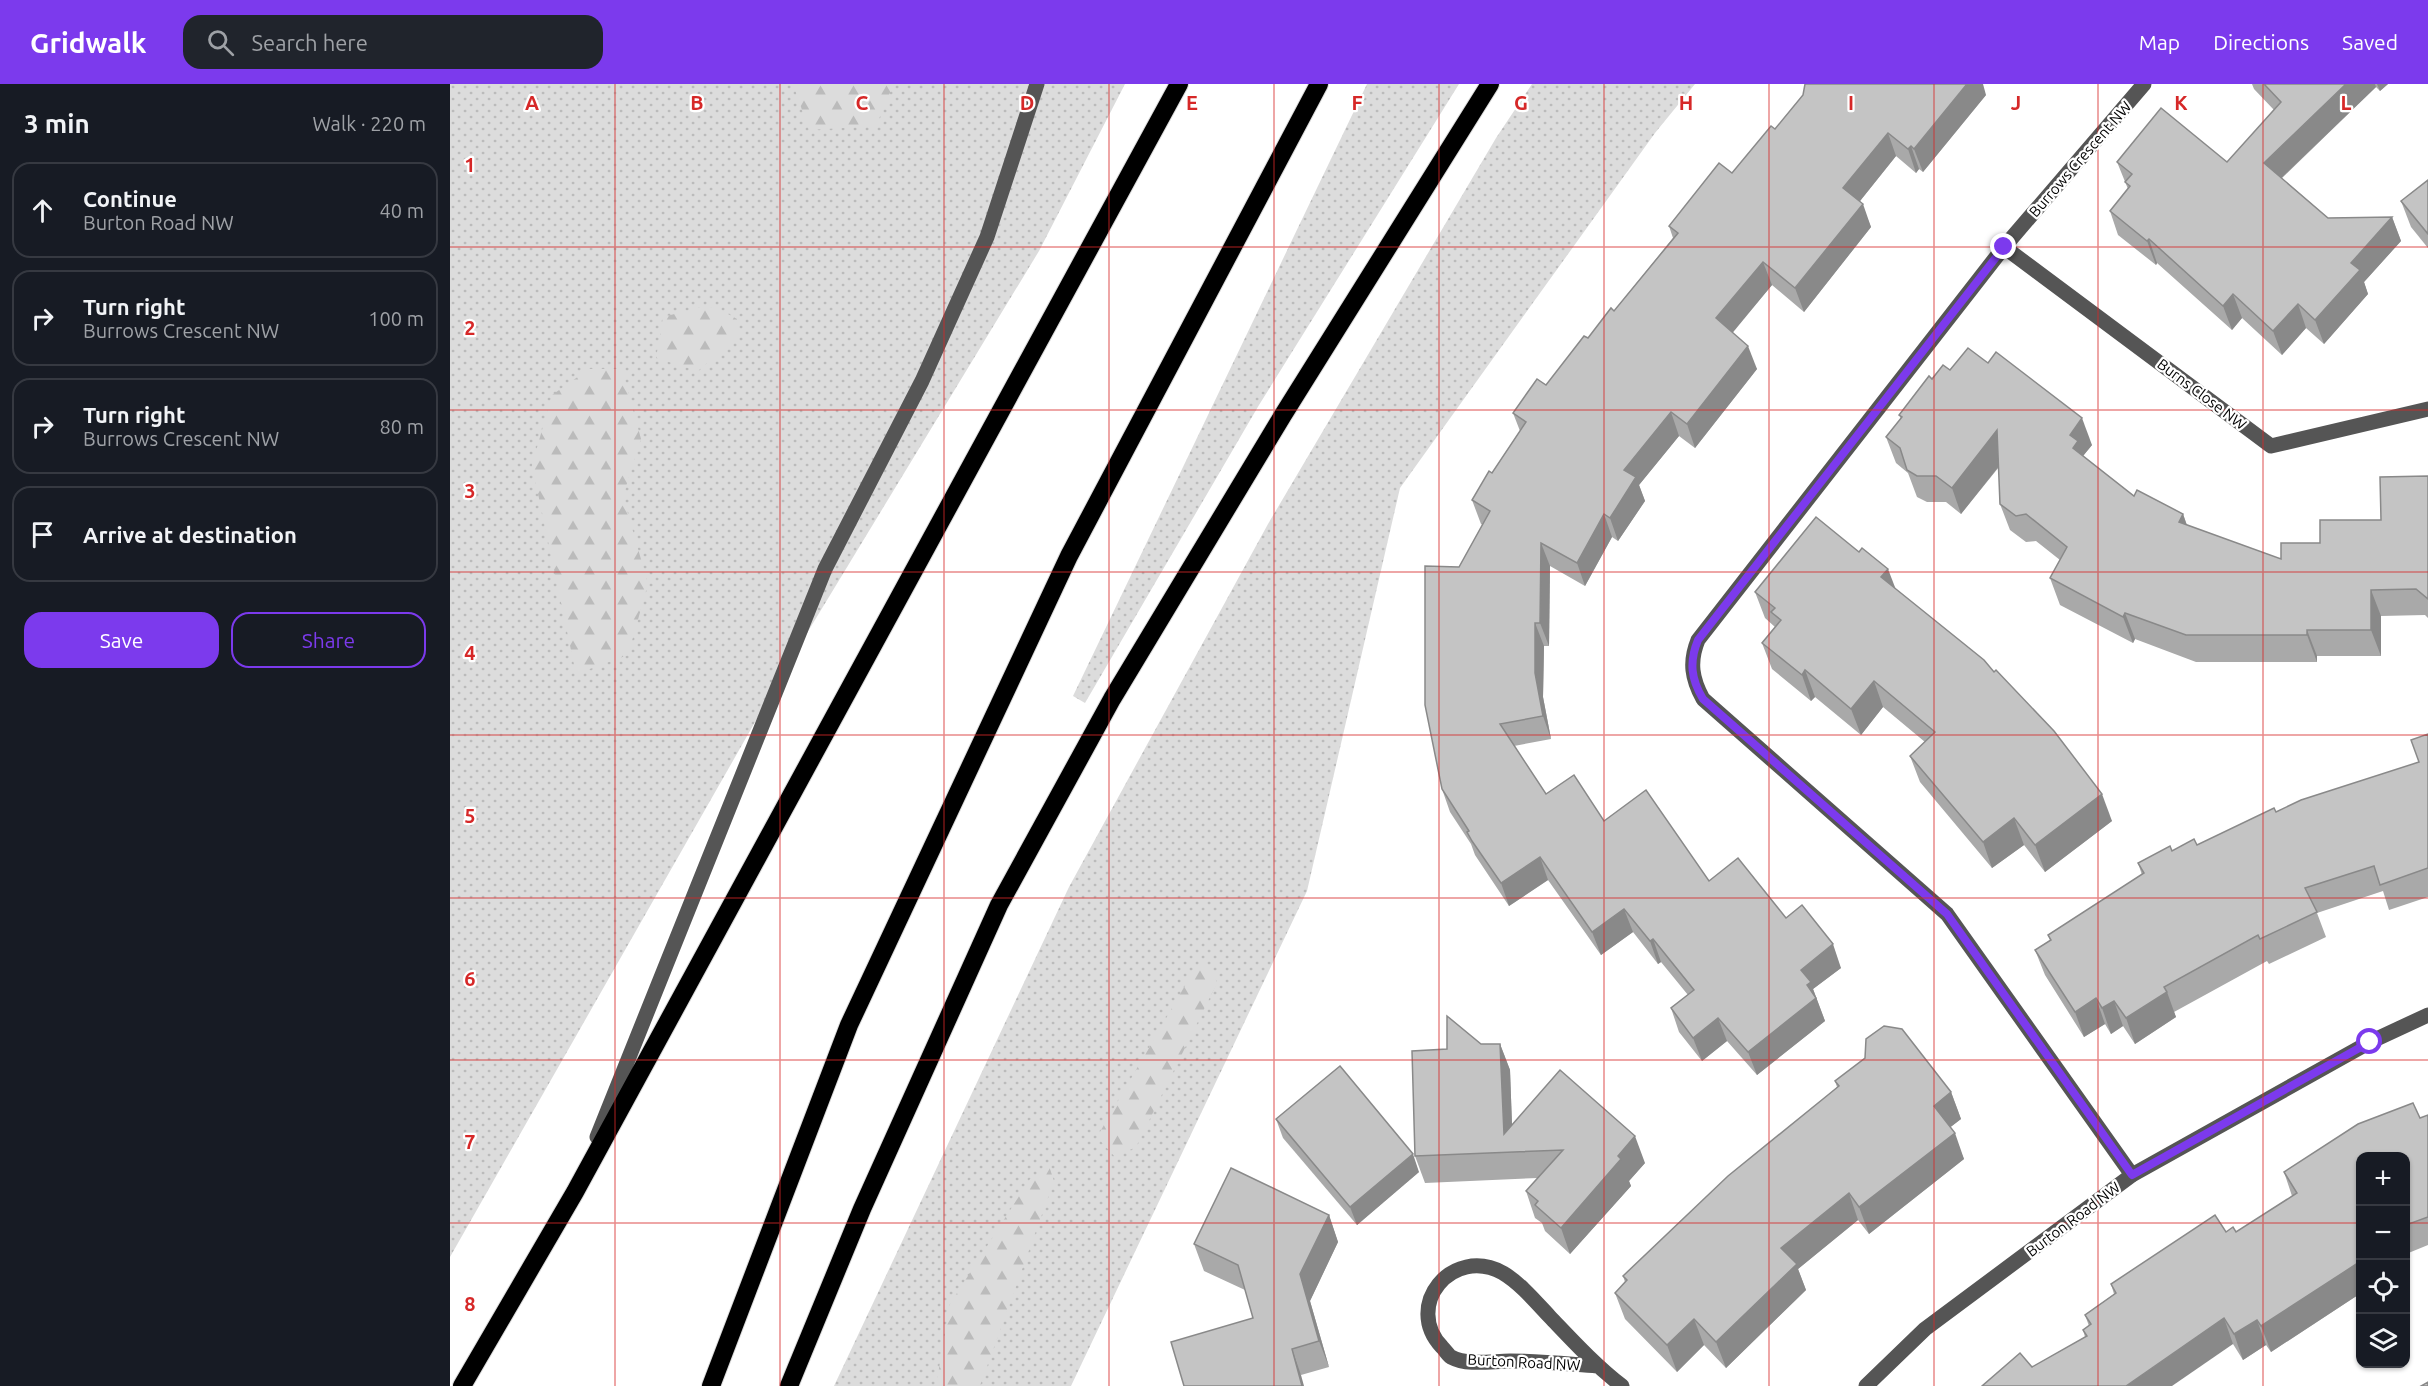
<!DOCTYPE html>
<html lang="en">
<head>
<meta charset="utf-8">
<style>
  body { margin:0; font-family:Ubuntu,sans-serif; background:#20242c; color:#f1f3f6 }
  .controls { position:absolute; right:18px; bottom:18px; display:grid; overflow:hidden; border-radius:12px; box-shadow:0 2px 4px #0004 }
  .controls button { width:54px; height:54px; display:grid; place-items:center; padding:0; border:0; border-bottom:2px solid #363941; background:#171b24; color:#f1f3f6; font:30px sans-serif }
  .stop { position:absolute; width:18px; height:18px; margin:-14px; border:4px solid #7c3aed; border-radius:50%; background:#fff }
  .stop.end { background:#7c3aed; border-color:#fff; box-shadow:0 2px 6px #0008 }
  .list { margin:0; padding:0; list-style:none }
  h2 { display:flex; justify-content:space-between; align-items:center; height:78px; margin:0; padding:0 24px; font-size:26px }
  h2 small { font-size:20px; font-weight:400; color:#9ea1a6 }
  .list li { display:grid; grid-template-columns:39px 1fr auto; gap:18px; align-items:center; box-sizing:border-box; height:96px; margin:0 12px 12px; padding:0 12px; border:2px solid #363941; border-radius:18px }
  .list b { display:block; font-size:22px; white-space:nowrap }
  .list p { margin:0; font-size:20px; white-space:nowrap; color:#9ea1a6 }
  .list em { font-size:20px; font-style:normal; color:#9ea1a6 }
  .actions { display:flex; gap:12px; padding:18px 24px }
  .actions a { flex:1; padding:14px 0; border:2px solid #7c3aed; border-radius:18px; text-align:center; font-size:21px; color:#7c3aed }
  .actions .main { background:#7c3aed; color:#fff }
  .icon { flex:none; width:33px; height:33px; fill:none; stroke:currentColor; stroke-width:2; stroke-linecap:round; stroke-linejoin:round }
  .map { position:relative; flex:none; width:1978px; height:1302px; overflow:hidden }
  header { display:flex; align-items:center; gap:36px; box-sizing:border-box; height:84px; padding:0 30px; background:#7c3aed; color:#fff }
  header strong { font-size:28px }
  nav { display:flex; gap:33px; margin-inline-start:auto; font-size:21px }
  .search { width:420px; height:54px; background:#20242c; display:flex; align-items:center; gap:15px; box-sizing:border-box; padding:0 21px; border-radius:18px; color:#9ea1a6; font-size:22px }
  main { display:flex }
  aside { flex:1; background:#171b24 }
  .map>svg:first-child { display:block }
  .grass { fill:url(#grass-dots) }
  .forest { fill:url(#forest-firs) }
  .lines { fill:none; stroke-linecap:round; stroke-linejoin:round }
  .highway-casing { stroke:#dbdbdb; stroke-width:20 }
  .minor { stroke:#555; stroke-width:15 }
  .highway { stroke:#000; stroke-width:18 }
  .wall { fill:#a9a9a9 }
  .shaded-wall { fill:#898989 }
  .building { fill:#c4c4c4; stroke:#898989; stroke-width:1.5 }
  .route { stroke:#7c3aed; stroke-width:8 }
  .grid { fill:none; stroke:#d62828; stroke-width:1.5; stroke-opacity:0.55 }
  .labels { text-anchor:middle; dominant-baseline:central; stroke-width:4.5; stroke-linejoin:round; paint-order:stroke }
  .street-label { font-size:15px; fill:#000; stroke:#fff }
  .grid-label { font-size:20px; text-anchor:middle; font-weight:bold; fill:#d62828; stroke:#fff; stroke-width:4.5; stroke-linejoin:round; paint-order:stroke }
</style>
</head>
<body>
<header>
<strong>Gridwalk</strong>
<div class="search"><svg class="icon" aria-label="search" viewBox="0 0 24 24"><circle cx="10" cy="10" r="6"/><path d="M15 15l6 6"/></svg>Search here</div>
<nav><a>Map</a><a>Directions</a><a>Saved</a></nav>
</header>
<main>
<aside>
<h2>3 min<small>Walk · 220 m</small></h2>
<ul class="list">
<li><svg class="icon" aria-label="ahead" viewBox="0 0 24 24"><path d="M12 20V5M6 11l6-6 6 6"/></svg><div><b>Continue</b><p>Burton Road NW</p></div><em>40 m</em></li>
<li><svg class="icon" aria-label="right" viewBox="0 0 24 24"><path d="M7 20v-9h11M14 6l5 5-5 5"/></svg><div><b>Turn right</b><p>Burrows Crescent NW</p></div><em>100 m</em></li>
<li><svg class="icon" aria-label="right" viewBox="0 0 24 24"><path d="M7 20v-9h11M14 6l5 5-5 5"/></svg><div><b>Turn right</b><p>Burrows Crescent NW</p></div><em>80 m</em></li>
<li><svg class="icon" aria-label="arrive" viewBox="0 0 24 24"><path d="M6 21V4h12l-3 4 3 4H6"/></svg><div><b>Arrive at destination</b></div></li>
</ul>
<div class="actions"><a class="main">Save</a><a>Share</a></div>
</aside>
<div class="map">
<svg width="1978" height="1302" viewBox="0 0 1978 1302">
  <defs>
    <pattern id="grass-dots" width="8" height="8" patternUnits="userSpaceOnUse" patternTransform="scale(1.5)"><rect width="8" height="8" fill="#dcdcdc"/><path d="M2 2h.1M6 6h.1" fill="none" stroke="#bbb" stroke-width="1.8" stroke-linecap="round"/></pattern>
    <pattern id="forest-firs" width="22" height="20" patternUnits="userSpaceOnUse" patternTransform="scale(1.5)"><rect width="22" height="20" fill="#dcdcdc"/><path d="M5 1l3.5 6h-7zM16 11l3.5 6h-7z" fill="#bbb"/></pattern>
  </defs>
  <rect width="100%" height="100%" fill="#fff"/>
  <!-- grass -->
  <g class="grass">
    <path d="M0,0H675L589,167L337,582L0,1173Z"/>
    <path d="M917,0H1009L809,321L635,619L623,612Z"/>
    <path d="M1082,0H1245L1205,49L950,404L857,807L621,1302H384L619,803L818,440L1046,54Z"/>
  </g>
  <!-- forest -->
  <g class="forest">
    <path d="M343,0H441V6L426,42L359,46Z"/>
    <path d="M255,222L269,225L287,235V253L248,287L206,274L213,233Z"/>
    <path d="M139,285H172L191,355L173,412L198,500L178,571L126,590L82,381L102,311Z"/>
    <path d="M747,881L761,882L767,899L686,1063L665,1073L647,1053Z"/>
    <path d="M599,1082L604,1097L530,1302H486L500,1220L580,1095Z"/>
  </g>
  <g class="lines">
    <defs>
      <g id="highway">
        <path d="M12,1302L125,1108L729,0"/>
        <path d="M261,1302L399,941L619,472L869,0"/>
        <path d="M339,1302L412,1125L549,821L662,615L833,331L1040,0"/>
      </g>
    </defs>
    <!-- highway casing -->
    <use href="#highway" class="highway-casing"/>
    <!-- minor -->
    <g class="minor">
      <path d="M1554,163L1821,362L1978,325"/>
      <path d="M147,1053L375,485L472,297L537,153L587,0"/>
      <path d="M1682,1091L1497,830L1253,615C1242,595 1239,578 1248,556L1554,163L1694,0"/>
      <path d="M1147,1282C1118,1280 1089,1277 1060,1277C1042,1277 1018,1282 1001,1273C998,1271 995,1266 992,1263C953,1222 1002,1161 1053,1189C1070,1199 1086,1218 1100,1233C1123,1257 1145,1281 1172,1302"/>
      <path d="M1416,1302L1475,1245L1682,1091L1920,958L1978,931"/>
    </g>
    <!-- highway -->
    <use href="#highway" class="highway"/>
  </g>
  <!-- wall -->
  <g class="wall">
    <path d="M1802,0H1938L1930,7L1926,3L1832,94L1878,134L1942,133L1951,157L1914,198L1918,210L1874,260L1856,244L1832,271L1792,234L1782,246L1707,179L1706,181L1668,151L1660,127L1678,105L1667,78H1777L1824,26L1804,5Z"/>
    <path d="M1536,11L1473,88L1469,85L1466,89L1446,72L1410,117L1421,143L1354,228L1322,201L1282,248L1307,285L1245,364L1229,352L1189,401L1195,417L1168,457L1162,453L1135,502L1100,482L1099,562H1094L1093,613L1101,655L1064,662L1096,710L1154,737L1259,797L1336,834L1391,884L1363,905L1375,937L1307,991L1277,957L1252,977L1229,948L1221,924L1238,911L1211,878L1208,880L1183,848L1151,871L1098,796L1059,822L1025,771L1021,760L1000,728L992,705L1009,483L1033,441L1031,440L1022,416L1042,389L1070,347L1063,329L1096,301L1138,254L1164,227L1223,154L1219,142L1282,89L1325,45Z"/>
    <path d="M1978,96V164L1961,143L1951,117Z"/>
    <path d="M1500,286L1642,361L1633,372L1684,412L1733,430L1737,441L1831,475L1870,459L1931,436L1978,392V534L1975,531L1931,532V572H1867V578H1746L1685,555L1683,559L1610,521L1600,494L1610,476L1586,457L1576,458L1560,446L1550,420L1549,383L1511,430L1496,418H1477L1467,413L1458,389L1446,379L1436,353L1451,335L1449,331L1482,295Z"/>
    <path d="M1409,468L1445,504L1662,737L1595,788L1574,761L1542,784L1470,698L1460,672L1475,658L1433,623L1411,651L1365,613L1361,617L1322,585L1312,559L1325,543L1315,534L1305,508Z"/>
    <path d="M1978,650V813L1939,826L1933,807L1867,829L1876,853L1819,880L1817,877L1724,928L1726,933L1685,960L1673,942L1661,950L1655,940L1634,953L1595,891L1585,866L1600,856L1598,851L1692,791L1688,779L1722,767L1747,761L1826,728L1969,678Z"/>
    <path d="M1031,960H1050L1060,986L1062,1041L1195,1079L1179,1097L1181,1102L1120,1170L1095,1147L1092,1139L1085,1134L1076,1107L1088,1094L975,1099L965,1072L997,965Z"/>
    <path d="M1385,997L1501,1008L1511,1035L1500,1043L1514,1075L1419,1150L1408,1136L1348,1185L1356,1206L1276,1284L1254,1261L1227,1288L1175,1235L1165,1209L1175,1198L1173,1192L1387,1003Z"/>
    <path d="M1978,1031V1161L1956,1170V1072H1911V1209L1821,1268L1816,1261L1793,1276L1783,1260L1582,1283L1635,1253L1633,1246L1639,1242L1635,1231L1664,1210L1661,1200L1776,1148H1786L1842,1112L1834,1088Z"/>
    <path d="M826,1035L969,1088L907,1141L833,1054Z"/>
    <path d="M879,1131L888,1158L860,1217L879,1283L851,1291L803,1234L795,1206L754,1187L744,1160Z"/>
  </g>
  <!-- shaded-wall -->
  <g class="shaded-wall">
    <path d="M1517,0H1533L1536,11L1473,88L1464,65Z"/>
    <path d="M1896,0H1925L1926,3L1822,103L1814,79Z"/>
    <path d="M1927,0H1938L1930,7Z"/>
    <path d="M1438,49L1446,72L1402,127L1393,104Z"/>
    <path d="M1461,62L1469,85L1466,89L1458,65Z"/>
    <path d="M1413,120L1421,143L1354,228L1345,204Z"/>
    <path d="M1942,133L1951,157L1914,198L1918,210L1874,260L1865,236L1901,179Z"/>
    <path d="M1699,155L1707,179L1706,181L1697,157Z"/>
    <path d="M1313,178L1322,201L1275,258L1266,234Z"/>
    <path d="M1783,210L1792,234L1782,246L1773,222Z"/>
    <path d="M1848,220L1856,244L1832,271L1823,247Z"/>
    <path d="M1298,262L1307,285L1245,364L1237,340Z"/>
    <path d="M1221,328L1229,352L1189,401L1195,417L1168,457L1160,434L1174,386Z"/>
    <path d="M1632,334L1642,361L1633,372L1623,364L1620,351Z"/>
    <path d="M1547,346L1557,372L1511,430L1502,404Z"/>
    <path d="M1154,430L1162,453L1135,502L1127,479Z"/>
    <path d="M1733,430L1742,457L1729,438Z"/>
    <path d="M1091,459L1100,482L1099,562L1090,539Z"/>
    <path d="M1438,485L1448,511L1431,493Z"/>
    <path d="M1921,506L1931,532V572L1921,546Z"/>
    <path d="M1675,529L1685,555L1683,559L1673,533Z"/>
    <path d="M1085,539L1094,562L1093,613L1101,655L1093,632L1085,589Z"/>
    <path d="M1857,546L1867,572V578L1857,551Z"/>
    <path d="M1355,586L1365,613L1361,617L1352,591Z"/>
    <path d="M1424,597L1433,623L1411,651L1401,625Z"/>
    <path d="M1652,710L1662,737L1595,788L1585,761Z"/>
    <path d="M1564,734L1574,761L1542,784L1533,758Z"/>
    <path d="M1090,773L1098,796L1059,822L1051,799Z"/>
    <path d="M1174,825L1183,848L1151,871L1142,848Z"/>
    <path d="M1203,855L1211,878L1208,880L1200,857Z"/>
    <path d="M1383,860L1391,884L1363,905L1375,937L1307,991L1298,968L1351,886Z"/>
    <path d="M1717,908L1726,933L1685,960L1676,934Z"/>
    <path d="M1646,914L1655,940L1634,953L1625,928Z"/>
    <path d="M1664,917L1673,942L1661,950L1652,924Z"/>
    <path d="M1268,934L1277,957L1252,977L1243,954Z"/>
    <path d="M1050,960L1060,986L1063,1068L1054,1050Z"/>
    <path d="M1501,1008L1511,1035L1493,1049L1484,1022Z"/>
    <path d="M1505,1049L1514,1075L1419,1150L1409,1123Z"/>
    <path d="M1185,1052L1195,1079L1179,1097L1181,1102L1120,1170L1111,1144L1168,1072Z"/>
    <path d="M963,1070L969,1088L907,1141L900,1123Z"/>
    <path d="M1399,1109L1408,1136L1348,1185L1356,1206L1276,1284L1266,1258L1331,1164Z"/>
    <path d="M879,1131L888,1158L860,1217L879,1283L869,1257L850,1190Z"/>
    <path d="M1911,1177V1209L1821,1268L1811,1242Z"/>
    <path d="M1774,1234L1783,1260L1722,1302H1676Z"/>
    <path d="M1244,1235L1254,1261L1227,1288L1217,1261Z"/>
    <path d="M1807,1236L1816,1261L1793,1276L1784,1250Z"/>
    <path d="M842,1265L851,1291L854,1302H852Z"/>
  </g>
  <!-- building -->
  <g class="building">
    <path d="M1355,0H1517L1464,65L1461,62L1458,65L1438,49L1393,104L1413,120L1345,204L1313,178L1266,234L1298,262L1237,340L1221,328L1174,386L1186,393L1160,434L1154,430L1127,479L1091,459L1090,539H1085V589L1093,632L1050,640L1096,710L1124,691L1154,737L1196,706L1259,797L1288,774L1336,834L1352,821L1383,860L1351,886L1361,898L1357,901L1366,914L1298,968L1268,934L1243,954L1221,924L1244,906L1203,855L1200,857L1174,825L1142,848L1090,773L1051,799L1022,757L1017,748L1019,747L992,705L975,621V482L1009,483L1040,427L1022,416L1039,387L1042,389L1076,338L1063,329L1087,295L1096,301L1134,252L1138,254L1161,224L1164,227L1228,149L1219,142L1269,79L1282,89L1321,42L1325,45L1353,11Z"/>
    <path d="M1814,0H1896L1814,79L1878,134L1942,133L1901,179L1910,186L1865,236L1848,220L1823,247L1783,210L1773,222L1699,155L1697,157L1660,127L1680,102L1675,98L1682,90L1667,78L1711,24L1777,78L1831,18Z"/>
    <path d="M1978,96V150L1951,117Z"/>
    <path d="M1518,264L1538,279L1546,268L1632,334L1620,351L1628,357L1623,364L1684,412L1687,406L1733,430L1729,438L1831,475V459H1870V436H1931L1930,393L1978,392V515L1966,505L1921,506V546H1857V551H1736L1675,529L1673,533L1600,494L1617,463L1576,430L1566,432L1550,420L1547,346L1502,404L1486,392H1467L1457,386L1450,364L1436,353L1452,333L1449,331L1479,292L1482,295L1493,281L1500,286Z"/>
    <path d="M1366,433L1409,468L1412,464L1438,485L1431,493L1534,576L1544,588L1546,586L1604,647L1652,710L1585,761L1564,734L1533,758L1460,672L1485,648L1424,597L1401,625L1355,586L1352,591L1312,559L1331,536L1321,528L1325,524L1305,508Z"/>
    <path d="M1978,650V784L1930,801L1924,782L1855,804L1867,828L1810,855L1808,851L1714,903L1717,908L1676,934L1664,917L1652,924L1646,914L1625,928L1585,866L1601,856L1598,851L1694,789L1688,779L1720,762L1722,767L1744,755L1747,761L1824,724L1826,728L1851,716L1969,678L1961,656Z"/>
    <path d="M997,932L1031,960H1050L1054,1050L1110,986L1185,1052L1168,1072L1171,1075L1111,1144L1085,1121L1088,1117L1076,1107L1113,1066L965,1072L962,967L997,965Z"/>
    <path d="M1434,942L1452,945L1501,1008L1484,1022L1505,1049L1409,1123L1399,1109L1331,1164L1347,1180L1266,1258L1244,1235L1217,1261L1165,1209L1177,1196L1173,1192L1278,1092L1389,1002L1385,997L1415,974L1416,955Z"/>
    <path d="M890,982L963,1070L900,1123L826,1035Z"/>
    <path d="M1963,1019L1970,1034L1978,1031V1133L1956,1141V1072H1911V1177L1811,1242L1807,1236L1784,1250L1774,1234L1676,1302H1532L1570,1269L1582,1283L1637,1252L1633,1246L1641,1240L1635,1231L1666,1209L1661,1200L1765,1131L1776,1148L1783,1143L1786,1148L1847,1109L1834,1088L1908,1040Z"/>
    <path d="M781,1084L879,1131L850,1190L869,1257L842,1265L852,1302H734L721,1258L803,1234L788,1181L744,1160Z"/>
    <path d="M1978,1298V1302H1971Z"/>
  </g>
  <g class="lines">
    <!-- route -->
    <path class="route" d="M1554,163L1248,556C1239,578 1241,595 1253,615L1497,830L1682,1091L1920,958"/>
  </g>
  <!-- grid -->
  <path class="grid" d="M165,0V1302M330,0V1302M494,0V1302M659,0V1302M824,0V1302M989,0V1302M1154,0V1302M1319,0V1302M1484,0V1302M1648,0V1302M1813,0V1302M0,163H1978M0,326H1978M0,488H1978M0,651H1978M0,814H1978M0,976H1978M0,1139H1910M1956,1139H1978"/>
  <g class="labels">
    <!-- street labels -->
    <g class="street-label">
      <text transform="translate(1630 75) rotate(-49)">Burrows Crescent NW</text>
      <text transform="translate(1752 310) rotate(37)">Burns Close NW</text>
      <text transform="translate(1623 1135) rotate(-37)">Burton Road NW</text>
      <text transform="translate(1074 1278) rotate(3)">Burton Road NW</text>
    </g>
  </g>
  <g class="grid-label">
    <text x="82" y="26">A</text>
    <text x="247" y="26">B</text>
    <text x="412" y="26">C</text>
    <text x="577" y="26">D</text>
    <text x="742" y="26">E</text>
    <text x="907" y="26">F</text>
    <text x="1071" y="26">G</text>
    <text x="1236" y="26">H</text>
    <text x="1401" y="26">I</text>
    <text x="1566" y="26">J</text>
    <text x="1731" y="26">K</text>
    <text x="1896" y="26">L</text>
    <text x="20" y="88">1</text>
    <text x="20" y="251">2</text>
    <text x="20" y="414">3</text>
    <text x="20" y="576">4</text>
    <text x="20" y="739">5</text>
    <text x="20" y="902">6</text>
    <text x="20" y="1065">7</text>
    <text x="20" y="1227">8</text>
  </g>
</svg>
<div class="controls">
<button>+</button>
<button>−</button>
<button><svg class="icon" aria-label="locate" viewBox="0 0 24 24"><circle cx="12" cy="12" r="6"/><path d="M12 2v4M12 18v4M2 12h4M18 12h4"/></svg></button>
<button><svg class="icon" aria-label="layers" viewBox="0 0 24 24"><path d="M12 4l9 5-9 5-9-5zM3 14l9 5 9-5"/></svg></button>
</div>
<div class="stop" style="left:1920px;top:958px"></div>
<div class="stop end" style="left:1554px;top:163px"></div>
</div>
</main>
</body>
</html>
